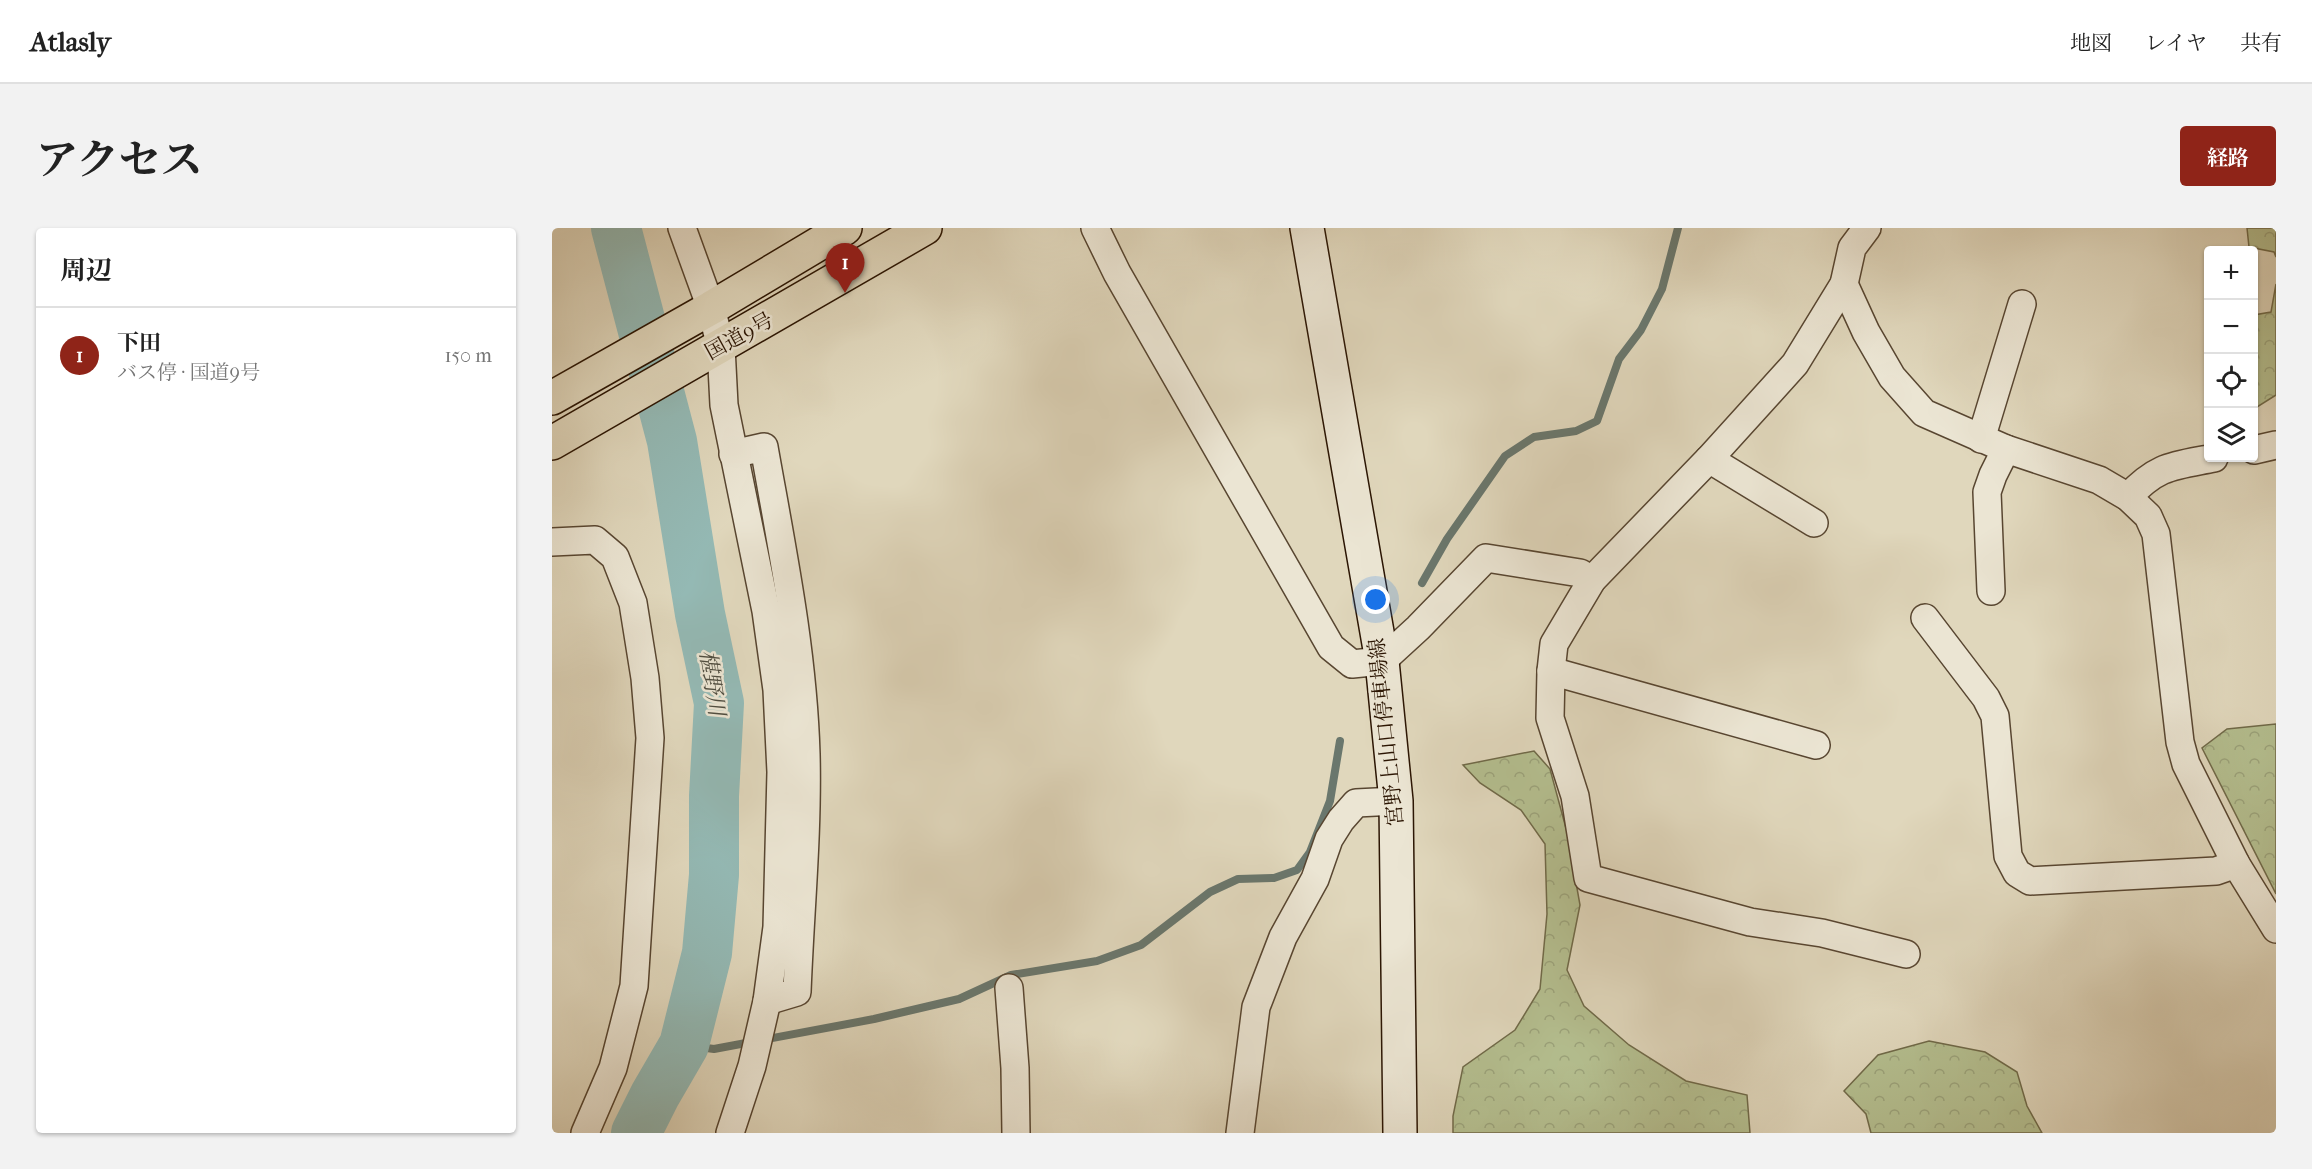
<!DOCTYPE html>
<html lang="ja">
<head>
<meta charset="utf-8">
<style>
  body { margin:0; font-family:"IM FELL French Canon","Noto Serif JP",serif; background:#f2f2f2; color:#222 }
  .controls { position:absolute; right:18px; top:18px; display:grid; overflow:hidden; border-radius:6px; box-shadow:0 2px 4px #0004 }
  .controls button { width:54px; height:54px; display:grid; place-items:center; padding:0; border:0; border-bottom:2px solid #e0e0e0; background:#fff; color:#222; font:30px sans-serif }
  .you { position:absolute; left:824px; top:372px; width:21px; height:21px; margin:-15px; border:4px solid #fff; border-radius:50%; background:#1a73e8; box-shadow:0 0 0 9px #1a73e833 }
  .badge { display:grid; place-items:center; width:39px; height:39px; border-radius:50%; background:#8f2418; color:#fff; font-size:20px; font-weight:700 }
  .pin { position:absolute; translate:-50% -50px; filter:drop-shadow(0 2px 3px #0008) }
  .pin::after { content:''; position:absolute; top:32px; width:21px; height:18px; background:inherit; clip-path:polygon(0 0,100% 0,50% 100%) }
  .list { margin:0; padding:0; list-style:none }
  h2 { display:flex; justify-content:space-between; align-items:center; height:78px; margin:0; padding:0 24px; font-size:26px }
  h2 small { font-size:20px; font-weight:400; color:#767676 }
  .list li { display:grid; grid-template-columns:39px 1fr auto; gap:18px; align-items:center; box-sizing:border-box; height:96px; padding:0 24px; border-top:2px solid #e0e0e0 }
  .list b { display:block; font-size:22px; white-space:nowrap }
  .list p { margin:0; font-size:20px; white-space:nowrap; color:#767676 }
  .list em { font-size:20px; font-style:normal; color:#767676 }
  .icon { flex:none; width:33px; height:33px; fill:none; stroke:currentColor; stroke-width:2; stroke-linecap:round; stroke-linejoin:round }
  .map { position:relative; flex:none; width:1724px; height:905px; overflow:hidden; border-radius:6px }
  header { display:flex; align-items:center; gap:36px; box-sizing:border-box; height:84px; padding:0 30px; background:#fff; border-bottom:2px solid #e0e0e0 }
  header strong { font-size:28px }
  nav { display:flex; gap:33px; margin-inline-start:auto; font-size:21px }
  .intro { display:flex; align-items:center; justify-content:space-between; box-sizing:border-box; height:144px; padding:0 36px }
  h1 { margin:0; font-size:42px }
  .button { padding:15px 27px; border-radius:6px; background:#8f2418; color:#fff; font-size:21px; font-weight:700 }
  main { display:flex; gap:36px; padding:0 36px }
  aside { flex:1; background:#fff; border-radius:6px; box-shadow:0 2px 4px #0004 }
  .map>svg:first-child { display:block }
  .forest { fill:url(#forest-crowns); stroke:#706a49; stroke-width:1.5 }
  .lines { fill:none; stroke-linecap:round; stroke-linejoin:round }
  .stream { stroke:#6a776d; stroke-width:8 }
  .river { stroke:#94b9b4; stroke-width:50 }
  .minor-casing { stroke:#584631; stroke-width:30 }
  .secondary-casing { stroke:#2b1503; stroke-width:36 }
  .trunk-casing { stroke:#2b1503; stroke-width:36 }
  .minor { stroke:#ebe5d3; stroke-width:27 }
  .secondary { stroke:#ebe5d3; stroke-width:33 }
  .trunk { stroke:#e0d7bc; stroke-width:33 }
  .labels { text-anchor:middle; dominant-baseline:central; stroke-width:5; stroke-linejoin:round; paint-order:stroke }
  .street-label { font-size:21px; fill:#2b1503; stroke:#ebe5d3 }
  .water-label { font-size:22px; font-style:italic; fill:#504e41; stroke:#ebe5d3 }
</style>
</head>
<body>
<header>
<strong>Atlasly</strong>
<nav><a>地図</a><a>レイヤ</a><a>共有</a></nav>
</header>
<div class="intro"><h1>アクセス</h1><a class="button">経路</a></div>
<main>
<aside>
<h2>周辺<small></small></h2>
<ul class="list">
<li><span class="badge">1</span><div><b>下田</b><p>バス停 · 国道9号</p></div><em>150 m</em></li>
</ul>
</aside>
<div class="map">
<svg width="1724" height="905" viewBox="0 0 1724 905">
  <defs>
    <pattern id="forest-crowns" width="20" height="18" patternUnits="userSpaceOnUse" patternTransform="scale(1.5)"><rect width="20" height="18" fill="#b4be8f"/><path d="M2 6a3 3 0 1 1 6 0M12 15a3 3 0 1 1 6 0" fill="none" stroke="#9ba27a"/></pattern>
  </defs>
  <rect width="100%" height="100%" fill="#e0d7bc"/>
  <filter id="stains"><feTurbulence type="fractalNoise" baseFrequency=".00333" numOctaves="4"/><feColorMatrix values="0 0 0 0 .2 0 0 0 0 .09 0 0 0 0 .02 0 0 0 .5 -.17"/></filter>
  <radialGradient id="worn" r=".72"><stop offset=".6" stop-color="#630" stop-opacity="0"/><stop offset="1" stop-color="#630" stop-opacity=".3"/></radialGradient>
  <!-- forest -->
  <g class="forest">
    <path d="M1695,0H1724V29L1722,24L1697,19Z"/>
    <path d="M1724,56V167L1702,181V87L1719,84Z"/>
    <path d="M1724,496V666L1650,520L1675,501Z"/>
    <path d="M982,523L998,541L1015,604L1028,677L1015,742L1032,778L1077,817L1134,853L1195,867L1198,905H901V888L911,839L963,802L988,761L995,686L993,616L969,582L928,555L911,537Z"/>
    <path d="M1377,813L1433,824L1465,844L1475,878L1490,905H1319L1314,886L1292,863L1326,827Z"/>
  </g>
  <g class="lines">
    <!-- stream -->
    <g class="stream">
      <path d="M870,355L895,311L953,228L982,209L1024,203L1045,193L1067,131L1089,102L1110,61L1126,0"/>
      <path d="M132,817L162,821L322,791L407,771L459,747L545,733L589,717L658,664L686,651L722,650L745,642L758,624L778,573L788,513"/>
    </g>
    <!-- river -->
    <path class="river" d="M64,0L120,213L148,386L167,475L162,568V647L155,725L132,817L103,867L84,905"/>
    <defs>
      <g id="minor">
        <path d="M130,0L159,80L169,119L172,177L214,383L225,462L229,544L225,699L215,773L200,838L178,905"/>
        <path d="M543,0L565,45L779,419L800,436L830,433L866,400L934,330L1028,345L1040,352"/>
        <path d="M1315,0L1300,20L1292,56L1243,136L1157,231L1040,352L1002,416L999,443L998,490L1023,568L1036,650L1198,694L1270,705L1354,726"/>
        <path d="M1292,56L1314,104L1340,149L1372,185L1454,221L1547,252L1576,269L1596,288L1604,306L1628,514L1634,536L1684,636L1724,701"/>
        <path d="M1429,211L1470,76"/>
        <path d="M1702,222L1724,217"/>
        <path d="M181,226L212,219C230,321 251,422 254,526C256,605 248,685 245,764L215,773"/>
        <path d="M1157,231L1262,295"/>
        <path d="M1576,269C1606,237 1621,238 1662,230"/>
        <path d="M0,314L43,312L63,329L81,375L93,450L98,510L82,758L61,840L33,905"/>
        <path d="M1439,363L1435,264L1441,247L1454,221"/>
        <path d="M1373,390L1434,470L1443,488L1456,628L1465,645L1478,653L1664,643L1684,636"/>
        <path d="M999,443L1264,517"/>
        <path d="M457,760L463,840L464,905"/>
        <path d="M688,905L704,779L731,709L763,651L777,611L789,592L804,575L844,573"/>
      </g>
      <path id="secondary" d="M755,0L830,433L844,573L848,905"/>
      <g id="trunk">
        <path d="M0,170L159,80L293,0"/>
        <path d="M0,215L373,0"/>
      </g>
    </defs>
    <!-- minor casing -->
    <use href="#minor" class="minor-casing"/>
    <!-- secondary casing -->
    <use href="#secondary" class="secondary-casing"/>
    <!-- trunk casing -->
    <use href="#trunk" class="trunk-casing"/>
    <!-- minor -->
    <use href="#minor" class="minor"/>
    <!-- secondary -->
    <use href="#secondary" class="secondary"/>
    <!-- trunk -->
    <use href="#trunk" class="trunk"/>
  </g>
  <g class="labels">
    <!-- street labels -->
    <g class="street-label">
      <text transform="translate(187 108) rotate(-29)">国道9号</text>
      <text transform="translate(834 504) rotate(-96)">宮野上山口停車場線</text>
    </g>
    <!-- water labels -->
    <g class="water-label">
      <text transform="translate(160 455) rotate(81)">椹野川</text>
    </g>
  </g>
  <rect width="100%" height="100%" filter="url(#stains)"/>
  <rect width="100%" height="100%" fill="url(#worn)"/>
</svg>
<div class="controls">
<button>+</button>
<button>−</button>
<button><svg class="icon" aria-label="locate" viewBox="0 0 24 24"><circle cx="12" cy="12" r="6"/><path d="M12 2v4M12 18v4M2 12h4M18 12h4"/></svg></button>
<button><svg class="icon" aria-label="layers" viewBox="0 0 24 24"><path d="M12 4l9 5-9 5-9-5zM3 14l9 5 9-5"/></svg></button>
</div>
<div class="you"></div>
<div class="pin badge" style="left:293px;top:65px">1</div>
</div>
</main>
</body>
</html>
